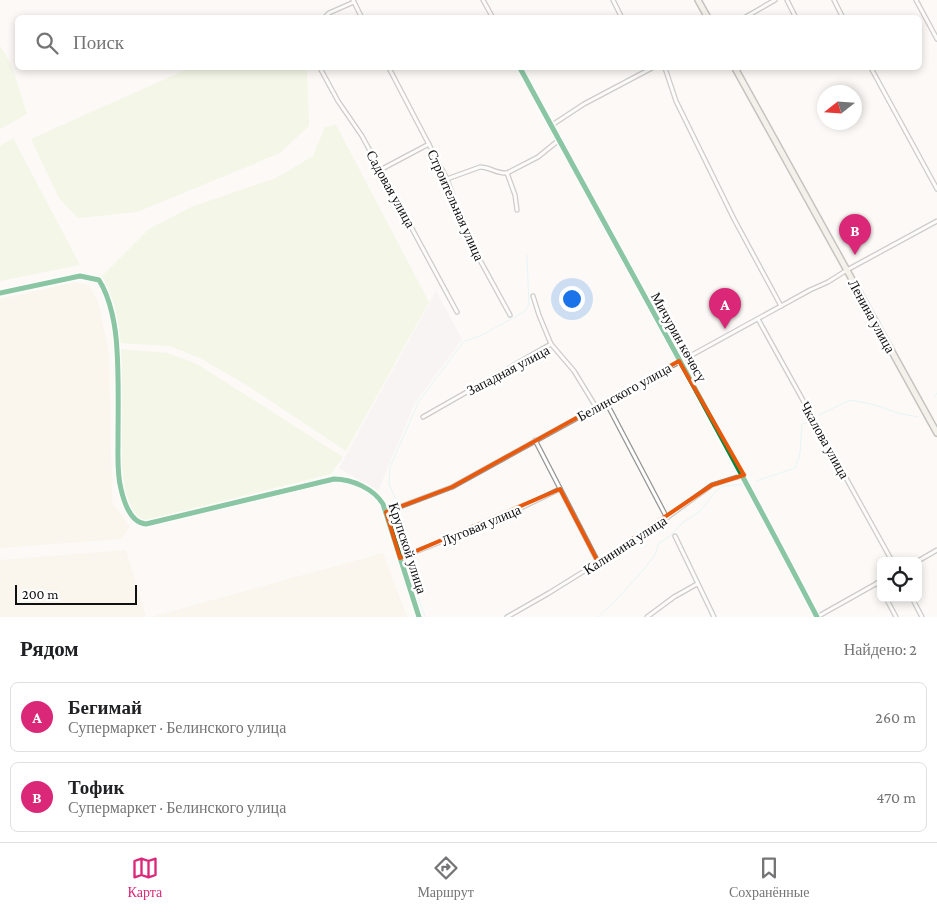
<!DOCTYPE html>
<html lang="ru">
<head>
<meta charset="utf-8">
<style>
  body { margin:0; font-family:"Crimson Pro",serif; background:#f2f2f2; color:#202124 }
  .controls { position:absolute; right:15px; bottom:15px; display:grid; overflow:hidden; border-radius:8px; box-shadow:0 2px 8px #0003 }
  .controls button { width:45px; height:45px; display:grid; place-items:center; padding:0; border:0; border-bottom:1px solid #e0e0e0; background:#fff; color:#202124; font:25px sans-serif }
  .compass { position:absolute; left:817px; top:85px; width:45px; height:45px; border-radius:50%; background:#fff; box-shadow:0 2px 8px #0003; rotate:253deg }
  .scale { position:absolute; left:15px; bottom:12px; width:122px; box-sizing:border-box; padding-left:5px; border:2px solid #101010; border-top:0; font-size:14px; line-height:18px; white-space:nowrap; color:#101010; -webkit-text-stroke:4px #fff; paint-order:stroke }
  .you { position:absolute; left:571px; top:298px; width:18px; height:18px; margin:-12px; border:4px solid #fff; border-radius:50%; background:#1a73e8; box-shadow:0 0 0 8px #1a73e833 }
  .badge { display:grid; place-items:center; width:32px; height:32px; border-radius:50%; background:#db2777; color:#fff; font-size:16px; font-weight:700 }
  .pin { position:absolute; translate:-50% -41px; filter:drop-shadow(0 1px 2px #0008) }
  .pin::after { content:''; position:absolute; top:26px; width:18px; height:15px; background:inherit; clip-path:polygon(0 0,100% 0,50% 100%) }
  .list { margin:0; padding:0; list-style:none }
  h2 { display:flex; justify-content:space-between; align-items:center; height:65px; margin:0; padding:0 20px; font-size:21px }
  h2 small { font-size:16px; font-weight:400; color:#757577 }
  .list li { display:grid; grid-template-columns:32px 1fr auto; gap:15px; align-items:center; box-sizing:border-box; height:70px; margin:0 10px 10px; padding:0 10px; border:1px solid #e0e0e0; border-radius:8px }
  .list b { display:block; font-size:19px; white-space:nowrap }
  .list p { margin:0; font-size:16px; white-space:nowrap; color:#757577 }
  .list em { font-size:16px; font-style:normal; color:#757577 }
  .icon { flex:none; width:28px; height:28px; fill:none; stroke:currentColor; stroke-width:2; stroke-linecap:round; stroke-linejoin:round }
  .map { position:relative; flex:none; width:937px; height:617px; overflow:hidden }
  .search { position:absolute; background:#fff; box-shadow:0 2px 8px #0003; left:15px; right:15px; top:15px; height:55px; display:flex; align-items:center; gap:12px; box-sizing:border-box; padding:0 18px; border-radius:8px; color:#757577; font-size:19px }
  .sheet { height:225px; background:#fff }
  nav { display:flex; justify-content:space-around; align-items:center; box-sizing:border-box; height:70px; border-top:1px solid #e0e0e0; background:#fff; font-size:14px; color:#757577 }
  nav a { display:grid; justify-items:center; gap:2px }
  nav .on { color:#db2777 }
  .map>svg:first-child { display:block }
  .industrial { fill:#f3eef2 }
  .farmland { fill:#f8f1e2 }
  .green { fill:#ebf1d6 }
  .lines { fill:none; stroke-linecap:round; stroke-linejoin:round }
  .stream { stroke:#ccf0f6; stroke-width:1 }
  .street-casing { stroke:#969594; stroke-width:5.5 }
  .primary-casing { stroke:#848281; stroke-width:8 }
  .street { stroke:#fffefe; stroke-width:3 }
  .primary { stroke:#ece5db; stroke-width:5 }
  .cycleway-casing { stroke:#fff; stroke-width:8 }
  .cycleway { stroke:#00873e; stroke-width:5 }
  .marked { fill:none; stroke:#e8590c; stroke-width:4; stroke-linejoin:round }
  .labels { text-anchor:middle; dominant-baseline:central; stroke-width:5; stroke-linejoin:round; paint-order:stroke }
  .street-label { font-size:14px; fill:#101010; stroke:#fff }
</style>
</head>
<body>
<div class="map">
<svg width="937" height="617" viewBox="0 0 937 617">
  <rect width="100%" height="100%" fill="#fcf9f6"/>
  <!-- industrial -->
  <path class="industrial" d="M436,291L462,339L415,403L378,491L339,468Z"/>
  <!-- farmland -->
  <g class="farmland">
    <path d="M76,282L89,286L98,301L109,353L112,502L130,527L121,539L0,548V299Z"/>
    <path d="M126,550L146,617H0V560Z"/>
    <path d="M383,553L407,617H151Z"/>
  </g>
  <!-- green -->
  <g class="green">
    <path d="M0,46L11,64L27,114L0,129Z"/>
    <path d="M190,68H305L307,70L309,126L280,153L137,212L78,218L59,198L31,139Z"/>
    <path d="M336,125L429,302L346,451L248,386L202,359L170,346L120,343L107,290L102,276L149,229L191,207L276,178L313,156L325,127Z"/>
    <path d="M13,138L80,265L0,281V146Z"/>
    <path d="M121,349L167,353L197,364L343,457L331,474L144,521C126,512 124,489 121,471Z"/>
  </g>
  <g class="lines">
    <!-- stream -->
    <g class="stream">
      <path d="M935,396L937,393"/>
      <path d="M819,415L850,400L875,405L898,413L918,417"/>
      <path d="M756,481L795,468L800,454L802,424L809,422"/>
      <path d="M397,502L389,484L390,467L419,401L464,341L480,336L524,312L529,305L527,255"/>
      <path d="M400,512L407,552"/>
      <path d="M409,559L420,603L425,617"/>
      <path d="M598,617L615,601L640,574L655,555L659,543L670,536L682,523L699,512L717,490L724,486L744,484"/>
    </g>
    <defs>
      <g id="street">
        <path d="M353,0L362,18"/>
        <path d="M483,0L493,18"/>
        <path d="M613,0L622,18"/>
        <path d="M787,0L796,18"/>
        <path d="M834,0L843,18"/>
        <path d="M916,0L937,39"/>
        <path d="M324,18L329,13L354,2"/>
        <path d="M744,18L775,0"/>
        <path d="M320,68L338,101L362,136L457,312"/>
        <path d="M389,68L447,179L464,227L475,251L510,315"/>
        <path d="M520,68C619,251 721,432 817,617"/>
        <path d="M665,68L676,101L734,219L781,306"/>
        <path d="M871,68L937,189"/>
        <path d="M552,125L584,104L652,68"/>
        <path d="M380,170L429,144"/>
        <path d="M507,173L515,195L517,210"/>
        <path d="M447,179L480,167C490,167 497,174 507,173L538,157L559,140"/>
        <path d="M0,293L80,276L99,280C111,299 116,328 117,350C119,381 118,412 118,443C118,458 117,474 121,489C124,502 131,523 146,524L334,479C352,479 374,489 383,504L419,617"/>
        <path d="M533,296L539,315L551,344"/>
        <path d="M758,319L892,561"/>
        <path d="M606,402L667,518"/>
        <path d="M423,417L551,344L574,371L596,407"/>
        <path d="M535,440L598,562"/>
        <path d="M386,512L452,487L810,290L828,282L847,270L937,221"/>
        <path d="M675,536L714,617"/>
        <path d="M400,558L498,519L560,489"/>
        <path d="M918,561L937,550"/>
        <path d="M877,583L881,590"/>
        <path d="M886,598L896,617"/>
        <path d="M912,598L922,617"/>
        <path d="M507,617L549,593L647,532L712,485L744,475"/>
        <path d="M647,617L674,597L697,584"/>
        <path d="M817,617L881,581"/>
      </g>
      <g id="primary">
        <path d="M698,0L708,18"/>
        <path d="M735,68L937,433"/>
      </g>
    </defs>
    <!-- street casing -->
    <use href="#street" class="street-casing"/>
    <!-- primary casing -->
    <use href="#primary" class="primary-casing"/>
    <!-- street -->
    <use href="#street" class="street"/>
    <!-- primary -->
    <use href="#primary" class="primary"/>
    <defs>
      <g id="cycleway">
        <path d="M520,68C619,251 721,432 817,617"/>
        <path d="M0,293L80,276L99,280C111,299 116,328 117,350C119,381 118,412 118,443C118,458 117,474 121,489C124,502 131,523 146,524L334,479C352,479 374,489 383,504L419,617"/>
      </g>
    </defs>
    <!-- cycleway casing -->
    <use href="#cycleway" class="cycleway-casing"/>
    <!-- cycleway -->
    <use href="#cycleway" class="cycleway"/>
  </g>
  <!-- marked area -->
  <path d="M0 0H937V617H0ZM679,361L744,475L712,485L598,562L560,489L400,558L386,512L452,487Z" fill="#fcf9f6" fill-opacity=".55" fill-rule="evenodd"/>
  <path class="marked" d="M679,361L744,475L712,485L598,562L560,489L400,558L386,512L452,487Z"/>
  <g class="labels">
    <!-- street labels -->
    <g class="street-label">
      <text transform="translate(391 189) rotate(61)">Садовая улица</text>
      <text transform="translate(456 205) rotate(66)">Строительная улица</text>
      <text transform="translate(872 316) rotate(61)">Ленина улица</text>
      <text transform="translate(679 337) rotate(61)">Мичурин көчөсү</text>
      <text transform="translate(508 370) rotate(-28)">Западная улица</text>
      <text transform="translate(624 392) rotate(-29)">Белинского улица</text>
      <text transform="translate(825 440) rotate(61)">Чкалова улица</text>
      <text transform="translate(481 525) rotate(-23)">Луговая улица</text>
      <text transform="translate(625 545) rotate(-33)">Калинина улица</text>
      <text transform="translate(408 548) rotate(72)">Крупской улица</text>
    </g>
  </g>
</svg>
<div class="controls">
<button><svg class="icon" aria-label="locate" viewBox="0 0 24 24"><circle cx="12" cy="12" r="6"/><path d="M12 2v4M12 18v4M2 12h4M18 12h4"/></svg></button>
</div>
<svg class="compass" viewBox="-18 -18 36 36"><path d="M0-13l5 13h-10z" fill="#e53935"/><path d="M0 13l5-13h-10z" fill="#757577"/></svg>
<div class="scale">200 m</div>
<div class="you"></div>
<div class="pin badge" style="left:725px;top:329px">A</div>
<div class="pin badge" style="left:855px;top:255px">B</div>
<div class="search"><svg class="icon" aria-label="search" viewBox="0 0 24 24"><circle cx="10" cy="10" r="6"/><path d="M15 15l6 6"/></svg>Поиск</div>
</div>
<section class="sheet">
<h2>Рядом<small>Найдено: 2</small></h2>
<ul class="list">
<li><span class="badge">A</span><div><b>Бегимай</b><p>Супермаркет · Белинского улица</p></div><em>260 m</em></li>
<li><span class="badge">B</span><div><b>Тофик</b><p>Супермаркет · Белинского улица</p></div><em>470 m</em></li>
</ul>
</section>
<nav>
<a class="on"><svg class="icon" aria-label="map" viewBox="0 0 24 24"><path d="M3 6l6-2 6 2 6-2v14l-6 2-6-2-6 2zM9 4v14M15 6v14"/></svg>Карта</a>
<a><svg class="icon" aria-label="directions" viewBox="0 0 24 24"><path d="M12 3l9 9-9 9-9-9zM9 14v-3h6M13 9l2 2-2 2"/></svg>Маршрут</a>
<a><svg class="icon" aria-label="saved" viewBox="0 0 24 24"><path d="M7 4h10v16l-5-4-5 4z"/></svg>Сохранённые</a>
</nav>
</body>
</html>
